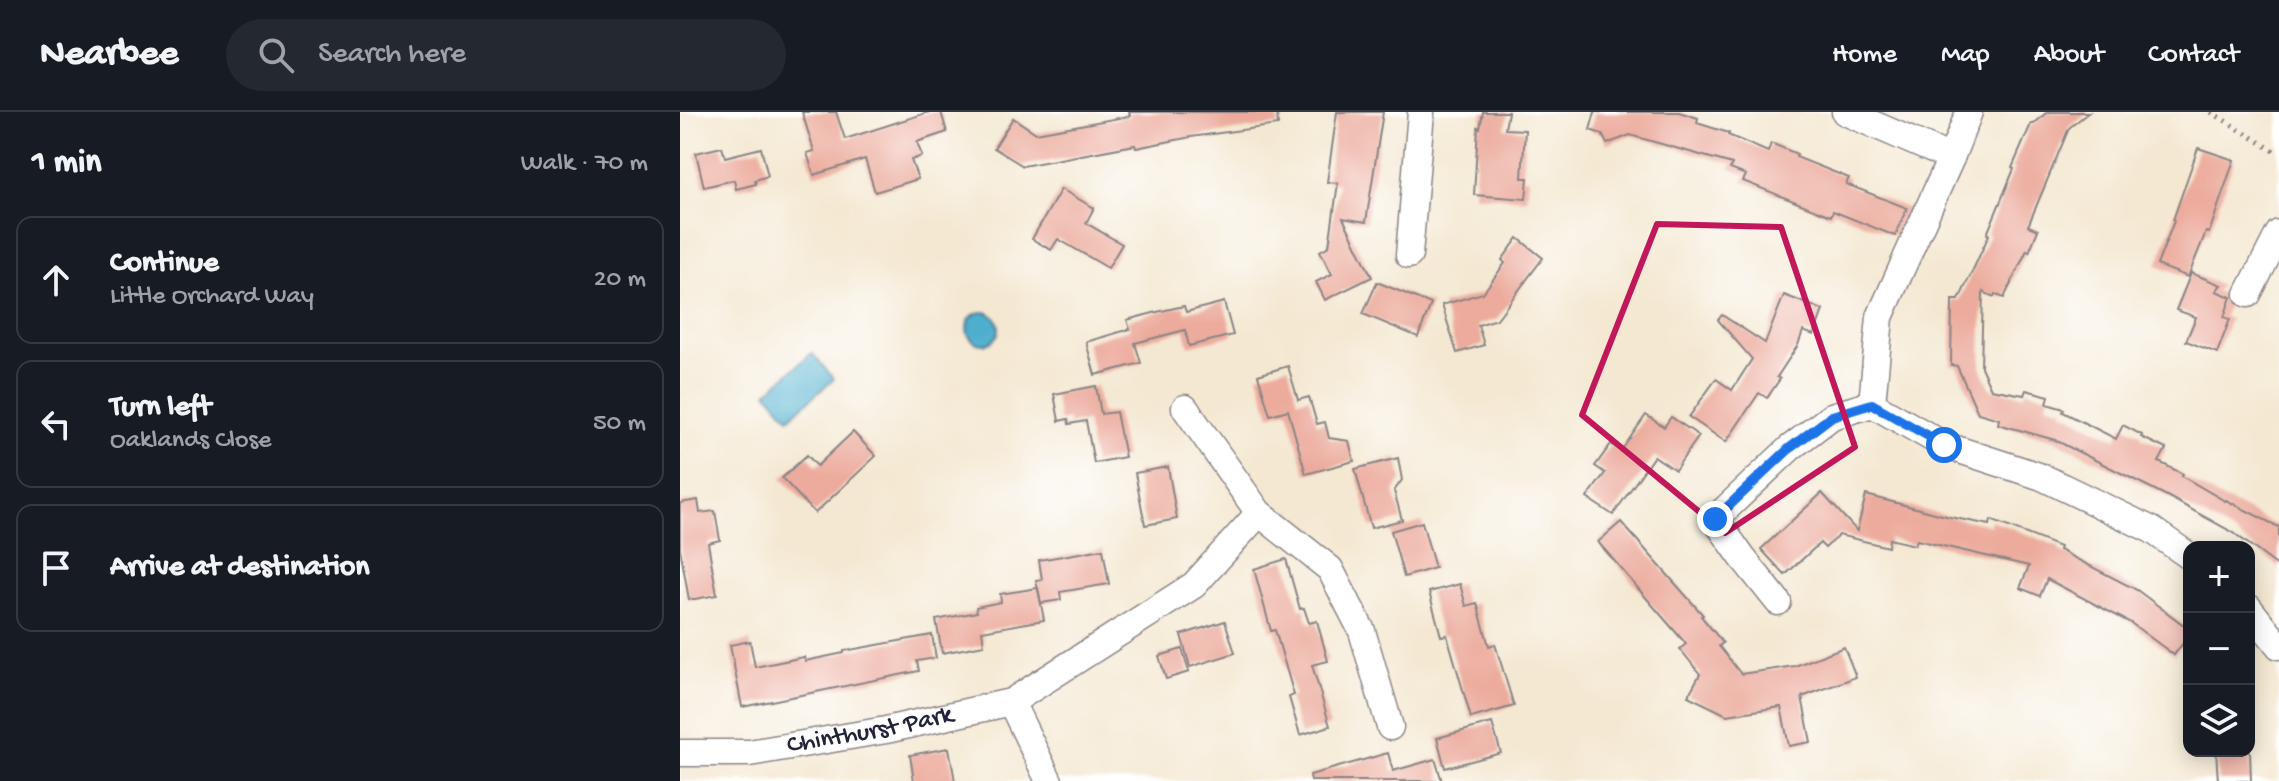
<!DOCTYPE html>
<html lang="en">
<head>
<meta charset="utf-8">
<style>
  body { margin:0; font-family:"Gochi Hand",sans-serif; background:#242831; color:#f1f3f6 }
  .controls { position:absolute; right:24px; bottom:24px; display:grid; overflow:hidden; border-radius:16px; box-shadow:0 4px 20px #0003 }
  .controls button { width:72px; height:72px; display:grid; place-items:center; padding:0; border:0; border-bottom:2px solid #363941; background:#171b24; color:#f1f3f6; font:40px sans-serif }
  .stop { position:absolute; width:24px; height:24px; margin:-18px; border:6px solid #1a73e8; border-radius:50%; background:#fff }
  .stop.end { background:#1a73e8; border-color:#fff; box-shadow:0 2px 8px #0008 }
  .list { margin:0; padding:0; list-style:none }
  h2 { display:flex; justify-content:space-between; align-items:center; height:104px; margin:0; padding:0 32px; font-size:34px }
  h2 small { font-size:26px; font-weight:400; color:#9ea1a6 }
  .list li { display:grid; grid-template-columns:52px 1fr auto; gap:24px; align-items:center; box-sizing:border-box; height:128px; margin:0 16px 16px; padding:0 16px; border:2px solid #363941; border-radius:16px }
  .list b { display:block; font-size:30px; white-space:nowrap }
  .list p { margin:0; font-size:26px; white-space:nowrap; color:#9ea1a6 }
  .list em { font-size:26px; font-style:normal; color:#9ea1a6 }
  .icon { flex:none; width:44px; height:44px; fill:none; stroke:currentColor; stroke-width:2; stroke-linecap:round; stroke-linejoin:round }
  .map { position:relative; flex:none; width:1599px; height:669px; overflow:hidden }
  header { display:flex; align-items:center; gap:48px; box-sizing:border-box; height:112px; padding:0 40px; background:#171b24; border-bottom:2px solid #363941 }
  header strong { font-size:38px }
  nav { display:flex; gap:44px; margin-inline-start:auto; font-size:28px }
  .search { width:560px; height:72px; background:#242831; display:flex; align-items:center; gap:20px; box-sizing:border-box; padding:0 28px; border-radius:44px; color:#9ea1a6; font-size:30px }
  main { display:flex }
  aside { flex:1; background:#171b24 }
  .map>svg:first-child { display:block }
  .water { fill:#4eaecd; stroke:#386884; stroke-width:2 }
  .building { fill:#ecab9c }
  .lines { fill:none; stroke-linecap:round; stroke-linejoin:round }
  .minor-casing { stroke:#8b8586; stroke-width:29 }
  .path { stroke:#8b8586; stroke-width:5; stroke-dasharray:2 6; stroke-linecap:butt }
  .minor { stroke:#fff; stroke-width:26 }
  .route { stroke:#1a73e8; stroke-width:10 }
  .marked { fill:none; stroke:#c2185b; stroke-width:6; stroke-linejoin:round }
  .labels { text-anchor:middle; dominant-baseline:central; stroke-width:6; stroke-linejoin:round; paint-order:stroke }
  .street-label { font-size:26px; fill:#22223b; stroke:#fff }
</style>
</head>
<body>
<header>
<strong>Nearbee</strong>
<div class="search"><svg class="icon" aria-label="search" viewBox="0 0 24 24"><circle cx="10" cy="10" r="6"/><path d="M15 15l6 6"/></svg>Search here</div>
<nav><a>Home</a><a>Map</a><a>About</a><a>Contact</a></nav>
</header>
<main>
<aside>
<h2>1 min<small>Walk · 70 m</small></h2>
<ul class="list">
<li><svg class="icon" aria-label="ahead" viewBox="0 0 24 24"><path d="M12 20V5M6 11l6-6 6 6"/></svg><div><b>Continue</b><p>Little Orchard Way</p></div><em>20 m</em></li>
<li><svg class="icon" aria-label="left" viewBox="0 0 24 24"><path d="M17 20v-9H6M10 6l-5 5 5 5"/></svg><div><b>Turn left</b><p>Oaklands Close</p></div><em>50 m</em></li>
<li><svg class="icon" aria-label="arrive" viewBox="0 0 24 24"><path d="M6 21V4h12l-3 4 3 4H6"/></svg><div><b>Arrive at destination</b></div></li>
</ul>
</aside>
<div class="map">
<svg width="1599" height="669" viewBox="0 0 1599 669">
  <rect width="100%" height="100%" fill="#fff"/>
  <filter id="ink" filterUnits="userSpaceOnUse"><feTurbulence type="fractalNoise" baseFrequency=".0125" numOctaves="2"/><feDisplacementMap in="SourceGraphic" scale="16" xChannelSelector="R" yChannelSelector="G"/><feConvolveMatrix kernelMatrix="1 2 1 2 8 2 1 2 1" color-interpolation-filters="sRGB"/></filter>
  <filter id="wash" filterUnits="userSpaceOnUse"><feTurbulence type="fractalNoise" baseFrequency=".006" numOctaves="4" result="noise"/><feDisplacementMap in="SourceGraphic" scale="32" xChannelSelector="R" yChannelSelector="G"/><feGaussianBlur stdDeviation="1.8" result="paint"/><feColorMatrix in="noise" values="0 0 0 0 0 0 0 0 0 0 0 0 0 0 0 0 0 1.4 0 .05"/><feComposite in="paint" operator="in"/></filter>
  <g filter="url(#wash)">
    <rect width="100%" height="100%" fill="#f4e8d2"/>
    <!-- water -->
    <g class="water">
      <circle cx="303" cy="216" r="16"/>
      <path d="M132,241L154,267L109,306L87,280Z"/>
    </g>
    <g id="blocks">
      <!-- building -->
      <g class="building">
        <path d="M122,0H156L165,27L249,0H261L267,20L237,30L242,44L231,48L238,67L195,80L185,47L134,63L127,41L134,39Z"/>
        <path d="M449,0H597L598,13L511,25L456,36L455,33L343,54L314,36L333,6L356,21L450,4Z"/>
        <path d="M657,0H703L686,110L663,106L692,165L645,188L636,170L652,162L640,139L649,134L658,71L647,70Z"/>
        <path d="M803,0H828L825,17L845,18L842,66H848L846,87L794,83L798,15L800,16Z"/>
        <path d="M915,0H999L1018,6L1017,11L1049,21L1048,23L1088,40L1091,31L1117,42L1116,45L1169,66L1166,72L1227,96L1215,124L1153,99L1151,104L1063,69L1066,63L1050,57L1052,52L950,23L927,32L922,22L910,18Z"/>
        <path d="M1367,0H1409L1389,16L1348,114L1358,118L1349,140L1347,138L1324,186L1315,182L1314,185L1303,180L1301,255L1311,277L1344,283L1346,278L1369,284L1367,292L1384,297L1383,300L1436,327L1443,313L1462,323L1461,325L1486,337L1479,350L1503,362L1502,364L1545,389L1546,388L1599,415V455L1554,421L1485,383L1375,328L1318,312L1319,307L1298,301L1277,254L1271,253L1272,188H1279L1309,123L1307,122L1334,57L1332,56L1351,12H1354Z"/>
        <path d="M42,35L45,45L81,36L88,64L75,68L76,72L56,77L54,68L24,75L16,41Z"/>
        <path d="M1518,36L1554,48L1529,121L1526,120L1508,165L1477,153L1494,109L1493,108Z"/>
        <path d="M381,77L414,96L406,111L442,132L428,156L378,127L371,138L352,127Z"/>
        <path d="M838,126L863,146L817,207L798,213L804,233L777,241L762,193L803,181L825,151L822,148Z"/>
        <path d="M1511,161L1541,173L1536,179L1551,185L1544,205L1550,207L1537,241L1506,229L1516,205L1496,198Z"/>
        <path d="M697,170L751,192L738,225L683,202Z"/>
        <path d="M1104,183L1143,198L1134,223L1123,219L1118,233L1097,265L1100,267L1087,286L1079,281L1046,330L1009,305L1036,267L1052,278L1072,247L1038,208L1042,203L1085,231Z"/>
        <path d="M544,190L553,223L509,234L505,218L455,231L461,251L415,263L406,230L450,217L447,208L477,200L504,194L506,200Z"/>
        <path d="M608,254L618,288L629,285L637,312L645,310L649,326L669,329L674,349L626,362L608,298L590,303L578,263Z"/>
        <path d="M416,274L421,302L436,300L445,345L414,351L406,309L389,312L388,307L379,309L374,282Z"/>
        <path d="M966,303L984,315L991,305L1019,324L995,358L974,344L933,403L907,386L925,361L915,354L931,332L941,339Z"/>
        <path d="M173,320L196,344L135,401L102,366L127,343L137,354Z"/>
        <path d="M718,346L722,368L714,379L722,408L691,416L675,357Z"/>
        <path d="M488,355L497,407L465,413L455,361Z"/>
        <path d="M1142,381L1177,419L1186,383L1270,405L1310,413L1311,408L1380,435L1379,438L1457,478L1509,517V523L1494,543L1451,511L1367,467L1360,484L1340,476L1349,454L1237,428L1235,433L1209,427L1208,435L1159,423L1145,436L1140,431L1105,463L1081,437Z"/>
        <path d="M18,388L20,401L35,399L40,428L28,431L37,483L9,488L0,436V391Z"/>
        <path d="M742,410L755,456L724,465L711,419Z"/>
        <path d="M941,410L1023,503L1021,504L1043,531L1039,534L1061,562L1115,554L1164,535L1176,565L1122,585L1131,630L1109,634L1101,595L1047,603L1008,584L1020,562L1000,537L1006,532L918,430Z"/>
        <path d="M423,437L429,472L380,480L381,488L361,491L356,469L362,468L359,448Z"/>
        <path d="M606,447L620,497L624,496L629,511L637,509L648,549L632,553L650,614L620,623L609,585L614,583L595,518L591,519L574,457Z"/>
        <path d="M780,472L786,494L797,491L809,534L815,532L834,594L791,606L767,523L761,524L749,480Z"/>
        <path d="M358,476L364,508L302,519L304,533L262,541L256,508L297,500L296,495L321,490L320,482Z"/>
        <path d="M545,509L555,541L510,555L501,523Z"/>
        <path d="M252,523L256,546L237,549L239,559L62,595L50,533L70,529L75,555L124,545L125,549L164,541V539Z"/>
        <path d="M502,537L509,560L486,567L479,544Z"/>
        <path d="M812,611L821,641L765,656L757,626Z"/>
        <path d="M269,636L275,669H234L230,643Z"/>
        <path d="M1536,639H1570L1571,669H1538Z"/>
        <path d="M708,641L713,659L755,647L762,669H631L630,663Z"/>
      </g>
    </g>
  </g>
  <g filter="url(#ink)">
    <use href="#blocks" fill-opacity="0" stroke="#8b8586" stroke-width="2"/>
    <g class="lines">
      <defs>
        <g id="minor">
          <path d="M1165,0L1271,46L1200,205L1192,292"/>
          <path d="M1271,46L1289,0"/>
          <path d="M729,143L741,0"/>
          <path d="M1568,182L1599,121"/>
          <path d="M1192,292L1264,333L1362,365L1472,418L1509,444"/>
          <path d="M505,296L579,401L650,457L682,519L710,615"/>
          <path d="M1098,490L1062,445L1035,407L1110,336L1152,304L1192,292"/>
          <path d="M1569,496L1599,534"/>
          <path d="M331,590L369,669"/>
          <path id="s1" d="M0,641H69L206,618L331,590L514,473L579,401"/>
        </g>
      </defs>
      <!-- minor casing -->
      <use href="#minor" class="minor-casing"/>
      <!-- path -->
      <path class="path" d="M1531,0L1599,42"/>
      <!-- minor -->
      <use href="#minor" class="minor"/>
    </g>
  </g>
  <g class="lines" filter="url(#ink)">
    <!-- route -->
    <path class="route" d="M1035,407L1110,336L1152,304L1192,292L1264,333"/>
  </g>
  <!-- marked area -->
  <path class="marked" d="M977,112L1101,115L1175,335L1045,421L902,303Z"/>
  <g class="labels">
    <!-- street labels -->
    <g class="street-label">
      <text stroke="none"><textPath href="#s1" startOffset="192">Chinthurst Park</textPath></text>
    </g>
  </g>
</svg>
<div class="controls">
<button>+</button>
<button>−</button>
<button><svg class="icon" aria-label="layers" viewBox="0 0 24 24"><path d="M12 4l9 5-9 5-9-5zM3 14l9 5 9-5"/></svg></button>
</div>
<div class="stop" style="left:1264px;top:333px"></div>
<div class="stop end" style="left:1035px;top:407px"></div>
</div>
</main>
</body>
</html>
